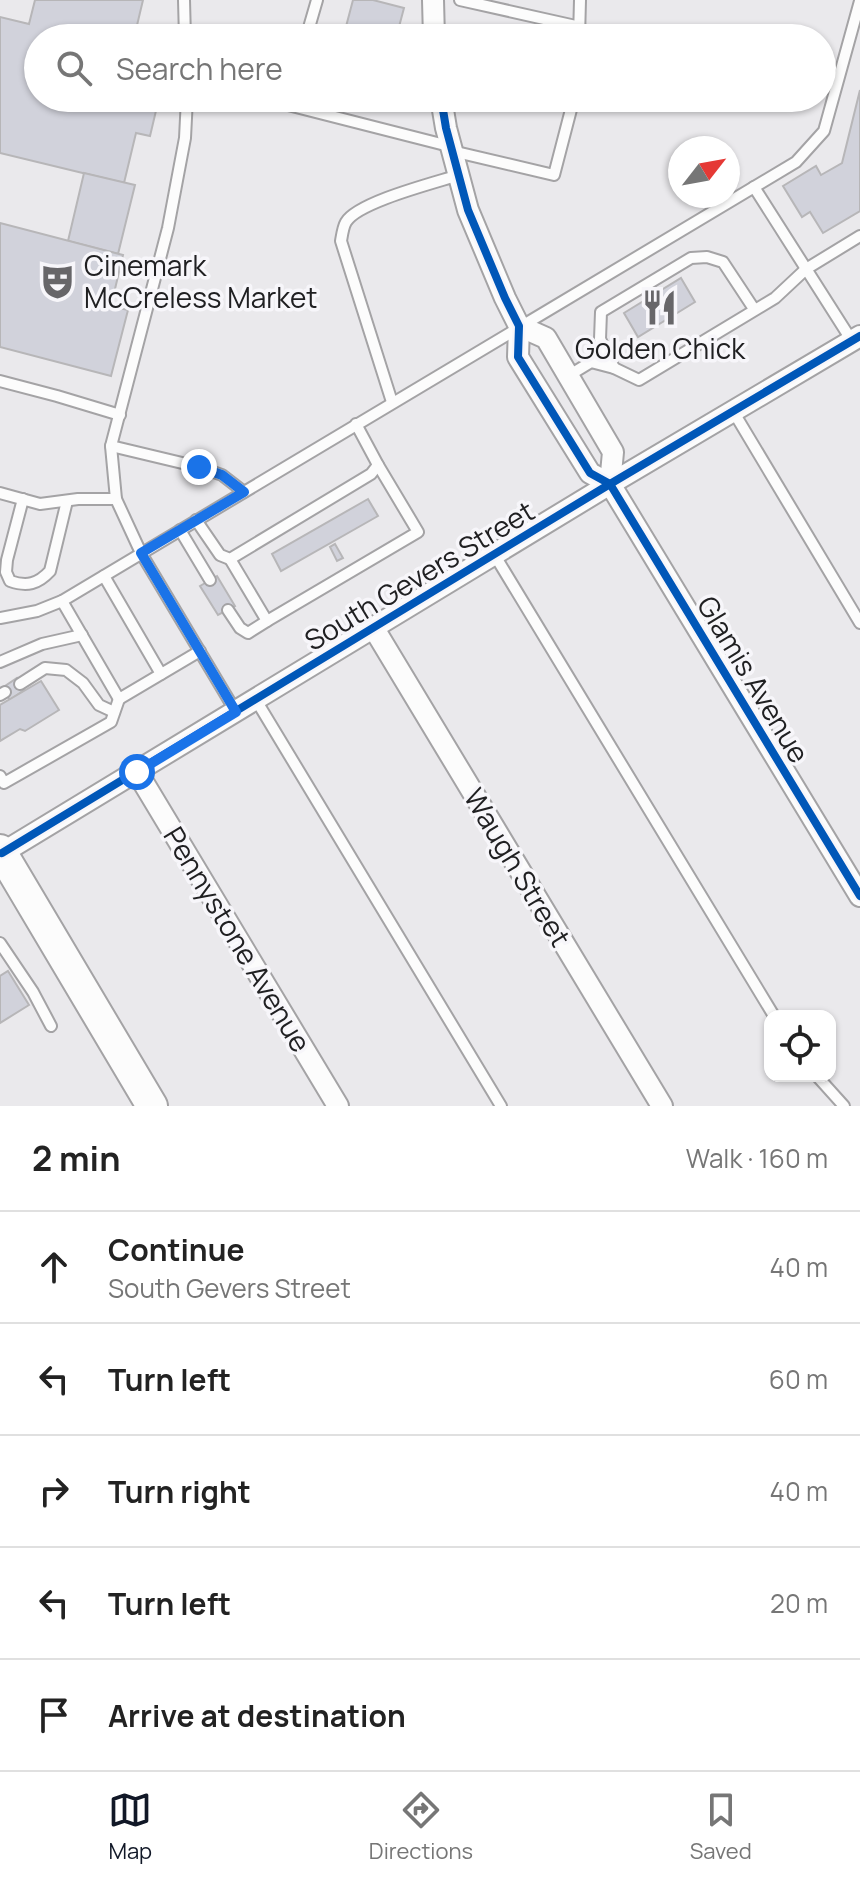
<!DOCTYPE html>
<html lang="en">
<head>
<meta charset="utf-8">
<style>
  body { margin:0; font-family:Manrope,sans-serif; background:#f2f2f2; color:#222 }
  .controls { position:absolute; right:24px; bottom:24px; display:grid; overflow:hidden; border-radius:16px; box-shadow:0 2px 6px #0004 }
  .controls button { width:72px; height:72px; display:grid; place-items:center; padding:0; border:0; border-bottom:2px solid #e0e0e0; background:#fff; color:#222; font:40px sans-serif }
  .compass { position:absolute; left:668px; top:136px; width:72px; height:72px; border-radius:50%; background:#fff; box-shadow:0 2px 6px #0004; rotate:59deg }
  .stop { position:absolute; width:24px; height:24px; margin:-18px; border:6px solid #1a73e8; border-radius:50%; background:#fff }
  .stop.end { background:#1a73e8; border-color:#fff; box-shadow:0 2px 8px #0008 }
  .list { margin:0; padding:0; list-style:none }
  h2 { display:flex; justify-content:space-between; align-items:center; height:104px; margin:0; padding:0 32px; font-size:34px }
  h2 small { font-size:26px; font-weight:400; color:#767676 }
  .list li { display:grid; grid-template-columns:52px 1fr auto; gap:24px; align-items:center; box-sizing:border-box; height:112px; padding:0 32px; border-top:2px solid #e0e0e0 }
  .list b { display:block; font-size:30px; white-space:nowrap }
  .list p { margin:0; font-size:26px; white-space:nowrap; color:#767676 }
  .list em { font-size:26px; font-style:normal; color:#767676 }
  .icon { flex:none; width:44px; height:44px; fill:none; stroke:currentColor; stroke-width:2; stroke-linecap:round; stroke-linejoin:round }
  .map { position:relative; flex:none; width:860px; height:1106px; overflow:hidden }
  .search { position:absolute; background:#fff; box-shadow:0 2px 6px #0004; left:24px; right:24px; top:24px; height:88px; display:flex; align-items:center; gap:20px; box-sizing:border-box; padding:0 28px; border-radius:44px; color:#767676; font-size:30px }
  .sheet { height:664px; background:#fff }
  nav { display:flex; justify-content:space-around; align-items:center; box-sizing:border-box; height:112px; border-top:2px solid #e0e0e0; background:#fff; font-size:22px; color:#767676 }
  nav a { display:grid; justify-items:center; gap:4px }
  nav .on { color:#111827 }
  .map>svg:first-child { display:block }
  .building { fill:#d1d2db; stroke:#b7b6b8; stroke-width:2 }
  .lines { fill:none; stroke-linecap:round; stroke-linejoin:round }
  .lane-casing { stroke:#a4a3a5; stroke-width:14 }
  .street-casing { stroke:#a4a3a5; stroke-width:24 }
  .secondary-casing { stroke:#a4a3a5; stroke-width:34 }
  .lane { stroke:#fcfcfc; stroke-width:10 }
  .street { stroke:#fcfcfc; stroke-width:20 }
  .secondary { stroke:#fcfcfc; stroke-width:30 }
  .cycleway-casing { stroke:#f7f6fa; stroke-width:13 }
  .cycleway { stroke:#0057b8; stroke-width:8 }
  .route { stroke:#1a73e8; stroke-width:10 }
  .labels { text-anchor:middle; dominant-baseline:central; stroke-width:7; stroke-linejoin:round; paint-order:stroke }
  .poi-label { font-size:28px; fill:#202022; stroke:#f7f6fa; text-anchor:start }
  .street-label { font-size:28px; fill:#202022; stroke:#f7f6fa }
</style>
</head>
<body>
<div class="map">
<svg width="860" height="1106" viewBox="0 0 860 1106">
  <rect width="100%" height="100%" fill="#eae9ec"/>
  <!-- building -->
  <g class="building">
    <path d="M35,0H143L134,38H38V98H159L150,136L136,133L124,183L0,153V17L29,24Z"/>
    <path d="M353,0H373L404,8L396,38H343Z"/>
    <path d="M860,90V211L823,233L810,212L802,217L783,186L816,166L821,175L842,163Z"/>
    <path d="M84,173L135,185L118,254L68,241Z"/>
    <path d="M0,223L123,255L111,306L128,310L111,376L0,347Z"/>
    <path d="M681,278L695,302L638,337L624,313Z"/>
    <path d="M368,499L378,516L281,571L272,554Z"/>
    <path d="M335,544L343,558L337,561L330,547Z"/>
    <path d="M217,576L235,606L218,615L200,586Z"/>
    <path d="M17,678L24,690L10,700L2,688Z"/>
    <path d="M41,681L59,710L25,731L20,729L0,741V705Z"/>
    <path d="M8,971L29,1005L0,1023V976Z"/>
  </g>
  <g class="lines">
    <defs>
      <g id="lane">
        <path d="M184,0L185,38"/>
        <path d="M460,0L580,27"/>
        <path d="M306,38L317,0"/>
        <path d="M579,38L580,0"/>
        <path d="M187,98L185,138L168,228L111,446L116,499L141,553L236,712"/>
        <path d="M289,98L288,105L449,146"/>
        <path d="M452,151L554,175L574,98"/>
        <path d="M754,187L852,341"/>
        <path d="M614,368L600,339L601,312L691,258L707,257L723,262L754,309"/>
        <path d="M568,376L591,362L614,368L639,380L775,298L806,269L860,236"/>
        <path d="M0,381L57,396L120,415"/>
        <path d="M392,402L341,241C342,235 343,227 346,222C358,202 434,183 459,175"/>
        <path d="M733,411L860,623"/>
        <path d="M111,446L199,467L222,475L244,492"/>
        <path d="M0,493L40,504L78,499H116"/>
        <path d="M23,499L7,560L6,572L10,581C27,587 38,584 50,571L67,501"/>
        <path d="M196,520L220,555L230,559L371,474L378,465L356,424"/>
        <path d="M180,530L210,580"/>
        <path d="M494,554L774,1016"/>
        <path d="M230,559L267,621L418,532L378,465"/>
        <path d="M104,576L161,674"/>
        <path d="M62,601L119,699L200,651"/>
        <path d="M228,610L240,628L248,633L267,621"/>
        <path d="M0,618L37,611L62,601L796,162L824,131L860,1"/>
        <path d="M0,662L42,644L82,635"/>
        <path d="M20,684L45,668L66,670L83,683L99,705L114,712"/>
        <path d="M0,695L5,692"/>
        <path d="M256,700L501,1106"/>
        <path d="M0,776L4,783L111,722L119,699"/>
        <path d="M0,943L33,992L51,1026"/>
        <path d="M817,1076L844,1106"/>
      </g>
      <g id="street">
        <path d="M433,0L434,38"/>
        <path d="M441,98L446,128L468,210L505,298L519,326L518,357L590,473L610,484L860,896"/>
        <path d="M519,326L546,338L613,452L610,484"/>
        <path d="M373,627L662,1106"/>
        <path d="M137,772L338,1106"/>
        <path d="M2,853L610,484L860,336"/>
      </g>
      <path id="secondary" d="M0,850L152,1106"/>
    </defs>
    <!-- lane casing -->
    <use href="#lane" class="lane-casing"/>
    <!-- street casing -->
    <use href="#street" class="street-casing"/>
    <!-- secondary casing -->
    <use href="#secondary" class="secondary-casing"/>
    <!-- lane -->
    <use href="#lane" class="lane"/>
    <!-- street -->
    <use href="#street" class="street"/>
    <!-- secondary -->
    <use href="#secondary" class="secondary"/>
    <defs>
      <g id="cycleway">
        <path d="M441,98L446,128L468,210L505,298L519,326L518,357L590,473L610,484L860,896"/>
        <path d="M2,853L610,484L860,336"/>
      </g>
    </defs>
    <!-- cycleway casing -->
    <use href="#cycleway" class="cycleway-casing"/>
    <!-- cycleway -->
    <use href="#cycleway" class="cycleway"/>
  </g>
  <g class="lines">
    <!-- route -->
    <path class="route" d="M137,772L236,712L141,553L244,492L222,475L199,467"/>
  </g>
  <!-- icons -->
  <defs>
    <symbol id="theatre-bare" viewBox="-9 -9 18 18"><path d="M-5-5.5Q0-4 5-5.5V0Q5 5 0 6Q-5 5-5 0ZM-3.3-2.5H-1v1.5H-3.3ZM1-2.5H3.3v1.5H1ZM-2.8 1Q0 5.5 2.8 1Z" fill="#676669" stroke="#f7f6fa" stroke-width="2.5" paint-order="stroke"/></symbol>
    <symbol id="restaurant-bare" viewBox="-9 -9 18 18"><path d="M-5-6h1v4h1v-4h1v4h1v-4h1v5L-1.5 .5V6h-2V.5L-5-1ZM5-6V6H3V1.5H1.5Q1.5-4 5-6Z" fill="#676669" stroke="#f7f6fa" stroke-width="2.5" paint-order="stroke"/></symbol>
  </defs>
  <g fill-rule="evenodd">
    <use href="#theatre-bare" x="32" y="256" width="51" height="51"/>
    <use href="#restaurant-bare" x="634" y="282" width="51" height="51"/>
  </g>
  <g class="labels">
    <!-- poi labels -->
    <g class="poi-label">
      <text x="84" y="265">Cinemark<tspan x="84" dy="32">McCreless Market</tspan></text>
      <text x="660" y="348" text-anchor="middle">Golden Chick</text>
    </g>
    <!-- street labels -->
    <g class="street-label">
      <text transform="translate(419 575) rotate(-31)">South Gevers Street</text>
      <text transform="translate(754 679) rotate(59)">Glamis Avenue</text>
      <text transform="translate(518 867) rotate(59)">Waugh Street</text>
      <text transform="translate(238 939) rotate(59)">Pennystone Avenue</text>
    </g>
  </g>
</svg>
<div class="controls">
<button><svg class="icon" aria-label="locate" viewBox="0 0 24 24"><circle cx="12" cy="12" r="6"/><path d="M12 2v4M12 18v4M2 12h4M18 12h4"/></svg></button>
</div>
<svg class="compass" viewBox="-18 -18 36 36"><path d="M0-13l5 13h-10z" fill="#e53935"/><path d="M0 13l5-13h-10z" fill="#767676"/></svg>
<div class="stop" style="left:137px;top:772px"></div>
<div class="stop end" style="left:199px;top:467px"></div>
<div class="search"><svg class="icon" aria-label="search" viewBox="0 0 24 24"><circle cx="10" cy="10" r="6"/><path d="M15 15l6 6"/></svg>Search here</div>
</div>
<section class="sheet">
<h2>2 min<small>Walk · 160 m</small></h2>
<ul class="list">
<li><svg class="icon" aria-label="ahead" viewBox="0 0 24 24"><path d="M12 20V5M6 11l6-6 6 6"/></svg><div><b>Continue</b><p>South Gevers Street</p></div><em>40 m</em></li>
<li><svg class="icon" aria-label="left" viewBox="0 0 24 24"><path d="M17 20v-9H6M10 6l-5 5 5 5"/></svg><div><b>Turn left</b></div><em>60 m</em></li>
<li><svg class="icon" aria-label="right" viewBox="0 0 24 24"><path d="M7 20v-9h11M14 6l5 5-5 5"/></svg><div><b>Turn right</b></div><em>40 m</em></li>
<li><svg class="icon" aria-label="left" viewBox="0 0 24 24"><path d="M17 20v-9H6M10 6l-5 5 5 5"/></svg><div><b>Turn left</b></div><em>20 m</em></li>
<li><svg class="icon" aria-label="arrive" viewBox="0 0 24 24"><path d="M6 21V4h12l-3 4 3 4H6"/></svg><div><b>Arrive at destination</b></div></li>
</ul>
</section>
<nav>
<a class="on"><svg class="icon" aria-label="map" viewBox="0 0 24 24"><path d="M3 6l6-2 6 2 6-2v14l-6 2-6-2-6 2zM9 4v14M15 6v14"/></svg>Map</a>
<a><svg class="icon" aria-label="directions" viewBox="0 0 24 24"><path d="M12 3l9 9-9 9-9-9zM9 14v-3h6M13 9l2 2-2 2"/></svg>Directions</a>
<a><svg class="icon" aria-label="saved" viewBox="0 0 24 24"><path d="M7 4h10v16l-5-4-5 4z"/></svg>Saved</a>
</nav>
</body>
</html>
